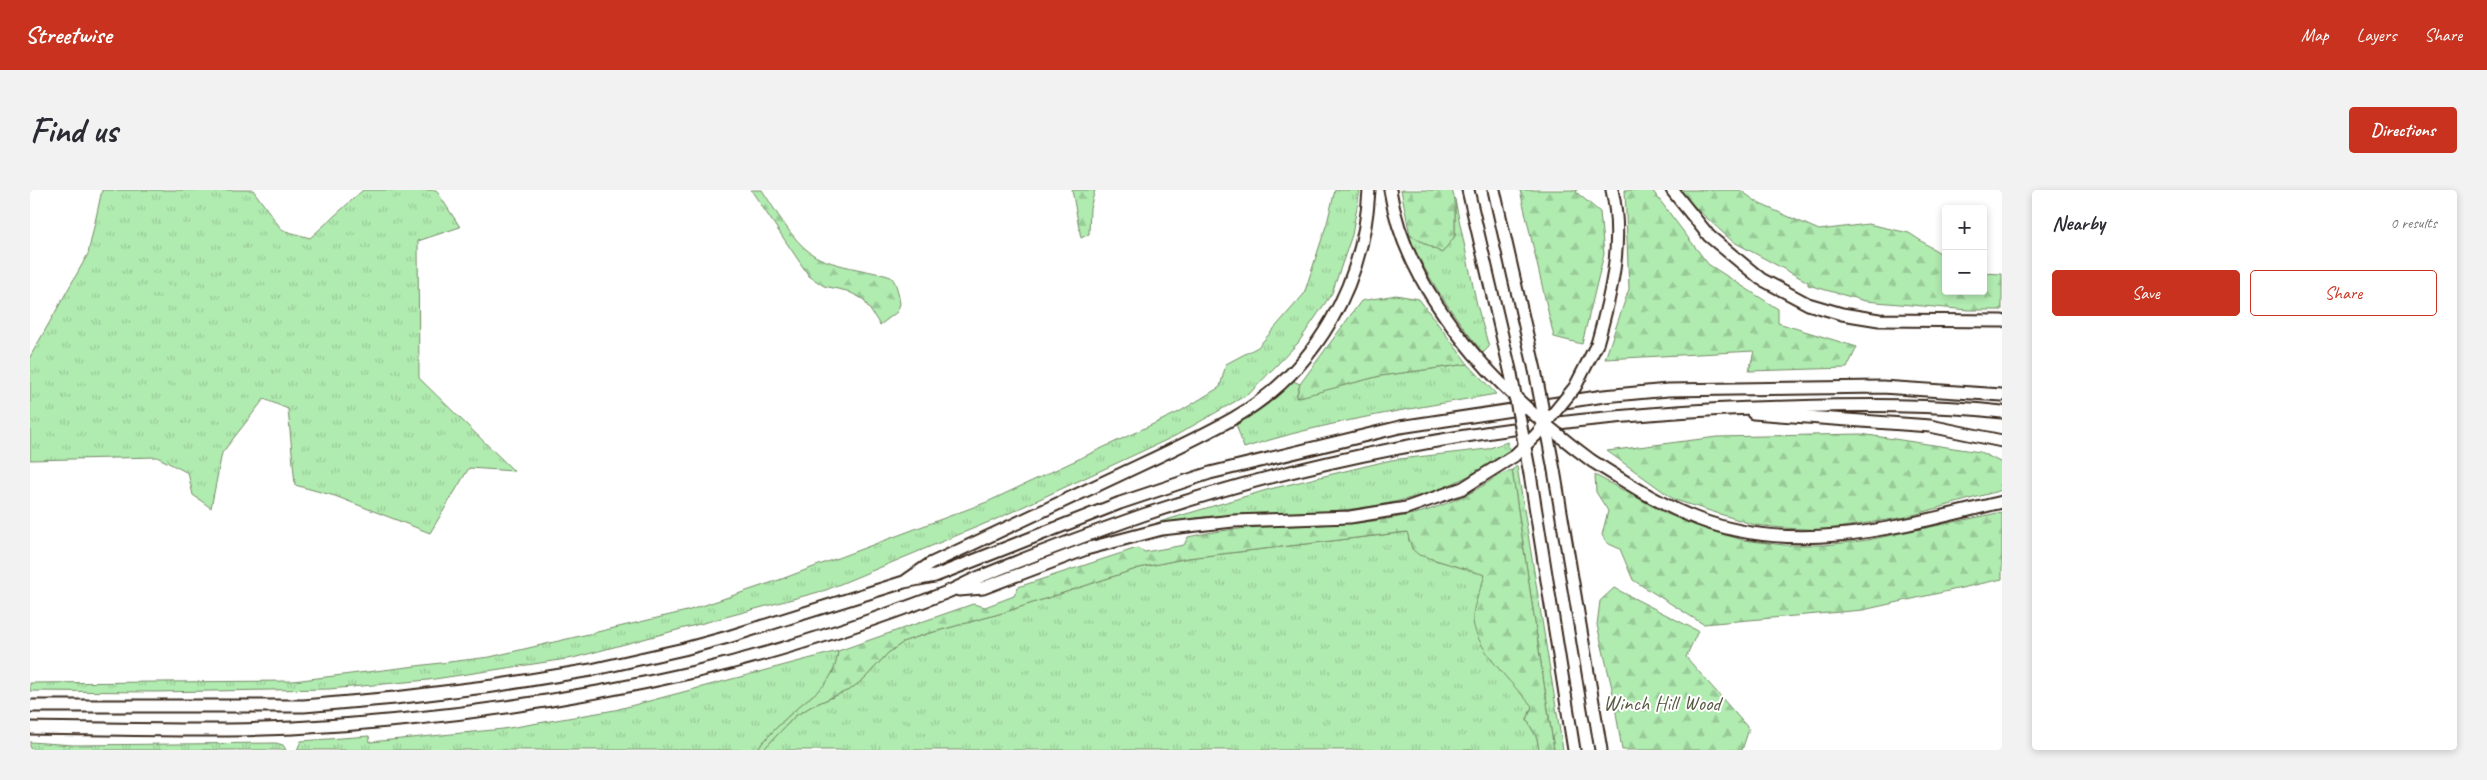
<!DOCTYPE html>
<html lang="en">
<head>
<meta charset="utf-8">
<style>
  body { margin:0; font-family:Caveat,sans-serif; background:#f2f2f3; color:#2b2b33 }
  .controls { position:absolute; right:15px; top:15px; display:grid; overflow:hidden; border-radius:5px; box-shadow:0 2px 8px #0003 }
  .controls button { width:45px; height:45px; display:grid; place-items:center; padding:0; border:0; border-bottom:1px solid #e1e1e2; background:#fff; color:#2b2b33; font:25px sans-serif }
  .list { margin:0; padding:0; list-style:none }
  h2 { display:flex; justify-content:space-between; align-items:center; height:65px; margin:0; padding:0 20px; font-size:21px }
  h2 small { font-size:16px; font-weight:400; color:#7c7c81 }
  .actions { display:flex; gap:10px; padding:15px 20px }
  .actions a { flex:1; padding:11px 0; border:1px solid #c8321e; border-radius:5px; text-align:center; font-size:18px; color:#c8321e }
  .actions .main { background:#c8321e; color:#fff }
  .map { position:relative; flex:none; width:1972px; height:560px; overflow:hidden; border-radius:5px }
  header { display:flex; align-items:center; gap:30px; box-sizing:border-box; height:70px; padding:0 25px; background:#c8321e; color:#fff }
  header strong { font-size:24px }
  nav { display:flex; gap:28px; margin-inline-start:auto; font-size:18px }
  .intro { display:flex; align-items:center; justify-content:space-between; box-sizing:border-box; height:120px; padding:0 30px }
  h1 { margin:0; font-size:35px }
  .button { padding:12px 22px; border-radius:5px; background:#c8321e; color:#fff; font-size:18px; font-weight:700 }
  main { display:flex; gap:30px; padding:0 30px }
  aside { flex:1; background:#fff; border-radius:5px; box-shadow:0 2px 8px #0003 }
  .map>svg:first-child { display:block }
  .grass { fill:url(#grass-tufts); stroke:#768a67 }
  .forest { fill:url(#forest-firs); stroke:#768a67 }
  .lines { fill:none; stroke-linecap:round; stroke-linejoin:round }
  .highway-casing { stroke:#3b2a1e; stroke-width:15 }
  .highway { stroke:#fff; stroke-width:11 }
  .highway-bridge-casing { stroke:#3b2a1e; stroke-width:15; stroke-linecap:butt }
  .highway-bridge { stroke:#fff; stroke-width:11 }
  .labels { text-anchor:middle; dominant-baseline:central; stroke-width:4; stroke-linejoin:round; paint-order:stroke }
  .park-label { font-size:21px; fill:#585a42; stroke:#fff }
</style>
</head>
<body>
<header>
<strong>Streetwise</strong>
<nav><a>Map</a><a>Layers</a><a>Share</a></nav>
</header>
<div class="intro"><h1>Find us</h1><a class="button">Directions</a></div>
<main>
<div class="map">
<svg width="1972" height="560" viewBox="0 0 1972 560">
  <defs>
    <pattern id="grass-tufts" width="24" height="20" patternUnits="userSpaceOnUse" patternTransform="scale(1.25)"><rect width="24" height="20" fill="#b0ebb0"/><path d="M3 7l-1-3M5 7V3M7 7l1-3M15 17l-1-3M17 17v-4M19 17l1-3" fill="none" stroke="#98ca97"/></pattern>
    <pattern id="forest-firs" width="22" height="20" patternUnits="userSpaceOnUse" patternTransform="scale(1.25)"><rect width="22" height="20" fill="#b0ebb0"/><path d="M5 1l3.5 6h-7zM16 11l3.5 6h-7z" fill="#98ca97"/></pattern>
  </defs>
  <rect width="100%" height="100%" fill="#fff"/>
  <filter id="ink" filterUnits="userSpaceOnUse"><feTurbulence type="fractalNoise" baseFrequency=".02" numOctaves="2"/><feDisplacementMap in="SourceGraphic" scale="10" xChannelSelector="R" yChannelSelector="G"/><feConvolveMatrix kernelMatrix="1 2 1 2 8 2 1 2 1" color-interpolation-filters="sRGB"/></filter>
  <g filter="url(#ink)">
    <!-- grass -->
    <g class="grass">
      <path d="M72,0H223L252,40L280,48L333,0H406L430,37L388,51L389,188L484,281L439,278L400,343L305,306L265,295L258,219L234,209L192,263L181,318L163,305L158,283L127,267L0,270V167L58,64Z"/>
      <path d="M1305,0H1330L1322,45L1302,103L1268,153L1220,203L1145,246L971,327L796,400L543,468L398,490L299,499L124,502L0,501V493L263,491L460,467L657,421L749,390L957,312L1149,222L1190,197L1196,174L1228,157L1274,104L1297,33Z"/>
      <path d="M1425,10L1447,115L1459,157L1453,163C1423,125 1401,94 1380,50V45L1412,63L1425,46Z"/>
      <path d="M1438,174L1466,204C1381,219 1296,231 1214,258L1206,234L1244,209L1263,191L1270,194L1266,207L1350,186Z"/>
      <path d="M1477,252L1480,259C1394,327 1291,322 1186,326C1167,326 1144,335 1126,333L1240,299L1361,270L1457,259Z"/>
      <path d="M1487,276L1533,560H1524L1482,280Z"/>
      <path d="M1378,342L1379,351L1404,370L1445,380L1455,385L1452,397L1451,454L1502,516L1497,530L1507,548L1509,560H733L765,526L782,516L821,499L835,488L858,463L875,451L893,445L969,424L1109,378L1158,368Z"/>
      <path d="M808,461C805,496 786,500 764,521C750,533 738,547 726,560H267L271,551L339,546L340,552L473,539L585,520Z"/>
      <path d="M0,552L44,555L246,553L253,555L256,560H0Z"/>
    </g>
    <!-- forest -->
    <g class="forest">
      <path d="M721,0H732C746,21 761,49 782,64C799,77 858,83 862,88C867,94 869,106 870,114L867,122L850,135L833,109L817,101L794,96L779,86Z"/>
      <path d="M1042,0H1065L1060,18L1059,44L1051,48Z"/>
      <path d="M1371,0H1422L1425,10V46L1412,63L1380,45Z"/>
      <path d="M1490,0H1547L1546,2L1570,22L1574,64L1552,154L1524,147Z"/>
      <path d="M1595,0H1622L1678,74L1748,119V133L1827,157L1817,178L1719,181L1724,161L1575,169L1599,99Z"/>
      <path d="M1650,0H1710L1730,14L1789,40L1838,34L1879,43L1916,67V101H1953V83L1972,84V120H1939L1835,111L1778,95V92L1702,51L1656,9Z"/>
      <path d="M1366,105L1389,109L1438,174L1350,186L1266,208L1270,194L1331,111Z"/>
      <path d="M1831,244L1950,262L1972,273V300L1876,327L1794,340L1752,338L1725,335L1645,310L1577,261L1687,247Z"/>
      <path d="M1482,280L1524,560H1509L1507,548L1497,530L1502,516C1484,495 1441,455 1443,426C1444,412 1451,399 1455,385L1389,365L1382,359L1377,342L1158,368L1109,378L969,424L893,445L875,451L858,463L835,488L821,499L782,516L765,526L733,560H726C738,547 750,533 764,521C786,500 804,496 808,461L943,414L955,417L984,406L988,397L1107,358L1115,362L1154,355L1158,347C1229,330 1303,341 1374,326C1397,322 1421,312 1442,302C1455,295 1468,284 1482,280Z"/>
      <path d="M1565,285L1637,324L1675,339L1713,350L1754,355H1795L1838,350L1972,322V389L1833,420L1673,434L1603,390L1590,359L1577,353L1572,345L1578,321L1566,302Z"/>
      <path d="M1584,398L1668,441L1656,467L1719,539L1712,560H1592L1582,498L1567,435L1570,411Z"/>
    </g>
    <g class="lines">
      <defs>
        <g id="highway">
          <path d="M1360,0C1370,63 1404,116 1444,164"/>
          <path d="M1438,0L1481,184"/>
          <path d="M1464,0L1505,180"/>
          <path d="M1642,0L1679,46L1731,89L1778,114L1812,124L1849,130L1972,131"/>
          <path d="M1567,154C1581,105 1594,51 1582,0"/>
          <path d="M1723,223L1900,236L1972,251"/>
          <path d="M1562,271C1596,292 1630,315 1668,329C1769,367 1872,336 1972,312"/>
          <path d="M1524,280L1571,560"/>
          <path d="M1500,284L1544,560"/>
          <path d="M877,390L900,374C963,344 1026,315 1089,285C1127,267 1167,249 1204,228C1287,180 1334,94 1339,0"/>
          <path d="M929,400L953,398L1056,359L1132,339L1203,331L1320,327L1376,318L1433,298L1484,266"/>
          <path d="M0,516H274L365,508L463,496L561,480L654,459L698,447L874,392L905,386L1090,313L1180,283L1370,237L1574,206L1638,200L1852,197L1972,205"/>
          <path d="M0,538C88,539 176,542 263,538C398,531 533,512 664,482C749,462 834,434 915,403C928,398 939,391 952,386C1005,364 1059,344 1113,325C1322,255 1540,222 1760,217C1830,215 1902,214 1972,222"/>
        </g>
      </defs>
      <!-- highway casing -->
      <use href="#highway" class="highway-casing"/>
      <!-- highway -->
      <use href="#highway" class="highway"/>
      <defs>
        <g id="highway-bridge">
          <path d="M1444,164C1479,205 1519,239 1562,271"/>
          <path d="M1505,180L1524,280"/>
          <path d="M1481,184L1500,284"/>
          <path d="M1484,266L1506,245L1545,197L1567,154"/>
        </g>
      </defs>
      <!-- highway-bridge casing -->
      <use href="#highway-bridge" class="highway-bridge-casing"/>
      <!-- highway-bridge -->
      <use href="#highway-bridge" class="highway-bridge"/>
    </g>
  </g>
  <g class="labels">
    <!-- park labels -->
    <g class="park-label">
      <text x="1632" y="513">Winch Hill Wood</text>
    </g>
  </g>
</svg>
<div class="controls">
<button>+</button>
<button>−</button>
</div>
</div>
<aside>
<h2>Nearby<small>0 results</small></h2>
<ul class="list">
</ul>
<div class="actions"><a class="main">Save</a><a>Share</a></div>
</aside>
</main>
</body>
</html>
